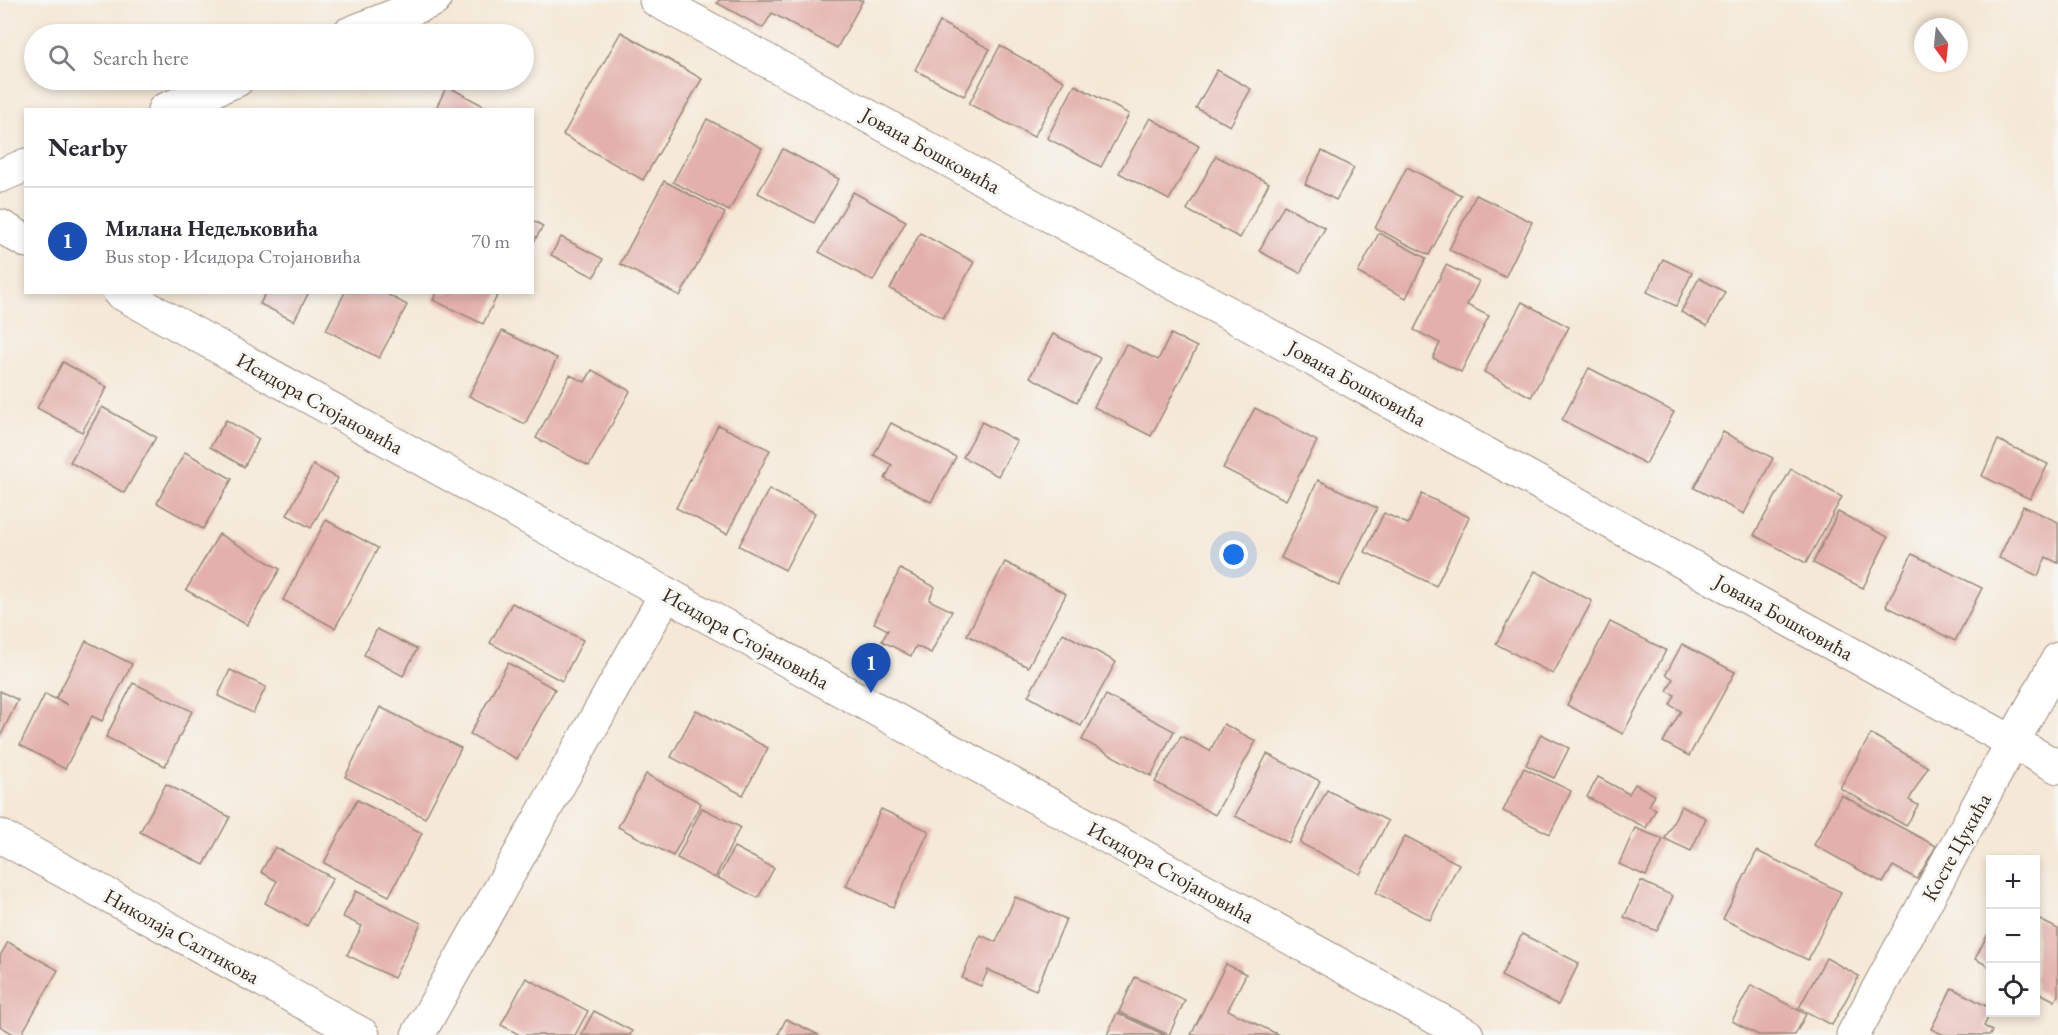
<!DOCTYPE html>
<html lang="en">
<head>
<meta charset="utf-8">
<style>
  body { margin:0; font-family:"EB Garamond",serif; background:#f2f2f3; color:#2b2b33 }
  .controls { position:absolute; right:18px; bottom:18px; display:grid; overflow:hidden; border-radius:0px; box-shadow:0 3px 9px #0003 }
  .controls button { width:54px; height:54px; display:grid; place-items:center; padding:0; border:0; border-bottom:2px solid #e1e1e2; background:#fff; color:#2b2b33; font:30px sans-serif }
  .compass { position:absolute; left:1914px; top:18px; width:54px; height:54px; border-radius:50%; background:#fff; box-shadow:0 3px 9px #0003; rotate:165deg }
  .you { position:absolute; left:1234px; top:555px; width:21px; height:21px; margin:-15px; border:4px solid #fff; border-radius:50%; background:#1a73e8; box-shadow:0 0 0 9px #1a73e833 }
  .badge { display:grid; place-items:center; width:39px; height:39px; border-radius:50%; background:#db2777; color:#fff; font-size:20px; font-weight:700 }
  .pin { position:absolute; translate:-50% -50px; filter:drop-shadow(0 2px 3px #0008) }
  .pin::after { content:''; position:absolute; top:32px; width:21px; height:18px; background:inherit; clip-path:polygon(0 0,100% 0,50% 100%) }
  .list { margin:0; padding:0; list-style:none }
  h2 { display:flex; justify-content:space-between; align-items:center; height:78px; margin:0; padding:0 24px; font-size:26px }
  h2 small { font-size:20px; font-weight:400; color:#7c7c81 }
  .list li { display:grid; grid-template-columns:39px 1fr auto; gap:18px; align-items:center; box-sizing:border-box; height:108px; padding:0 24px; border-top:2px solid #e1e1e2 }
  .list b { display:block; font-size:22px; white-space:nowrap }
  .list p { margin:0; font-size:20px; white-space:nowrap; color:#7c7c81 }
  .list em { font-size:20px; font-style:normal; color:#7c7c81 }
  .icon { flex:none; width:33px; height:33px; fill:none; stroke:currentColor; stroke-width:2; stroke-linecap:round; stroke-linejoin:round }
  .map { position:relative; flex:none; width:2058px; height:1035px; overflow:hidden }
  .search { position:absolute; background:#fff; box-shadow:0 3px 9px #0003; left:24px; top:24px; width:510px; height:66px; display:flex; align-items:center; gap:15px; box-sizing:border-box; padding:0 21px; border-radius:33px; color:#7c7c81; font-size:22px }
  .panel { position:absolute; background:#fff; box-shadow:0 3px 9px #0003; left:24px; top:108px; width:510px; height:186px; border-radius:0px }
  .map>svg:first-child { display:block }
  .building { fill:#e3b0ab }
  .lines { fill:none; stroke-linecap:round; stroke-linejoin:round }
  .minor-casing { stroke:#98897a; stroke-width:35 }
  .minor { stroke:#fff; stroke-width:33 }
  .labels { text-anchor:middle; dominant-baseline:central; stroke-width:6; stroke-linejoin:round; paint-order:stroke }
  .street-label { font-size:21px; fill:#3b2a1e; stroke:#f6f6f2 }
</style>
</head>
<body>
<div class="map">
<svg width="2058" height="1035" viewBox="0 0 2058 1035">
  <rect width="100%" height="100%" fill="#f6f6f2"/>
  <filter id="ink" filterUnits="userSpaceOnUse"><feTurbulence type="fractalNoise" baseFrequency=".0167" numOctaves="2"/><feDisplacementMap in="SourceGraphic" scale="12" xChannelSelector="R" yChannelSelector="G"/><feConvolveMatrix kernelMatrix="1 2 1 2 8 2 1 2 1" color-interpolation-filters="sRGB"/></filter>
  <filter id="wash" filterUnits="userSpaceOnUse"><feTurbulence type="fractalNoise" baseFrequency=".008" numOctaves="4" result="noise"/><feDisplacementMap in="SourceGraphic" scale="24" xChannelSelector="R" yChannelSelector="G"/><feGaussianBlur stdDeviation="1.35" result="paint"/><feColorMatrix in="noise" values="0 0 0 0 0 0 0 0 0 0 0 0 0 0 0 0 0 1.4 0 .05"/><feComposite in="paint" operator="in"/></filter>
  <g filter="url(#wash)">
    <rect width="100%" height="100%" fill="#f5e8d6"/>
    <g id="blocks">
      <!-- building -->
      <g class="building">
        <path d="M719,0H863L837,48L772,13L763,28L717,3Z"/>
        <path d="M940,22L990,49L964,96L915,70Z"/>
        <path d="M621,32L702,79L643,180L563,135Z"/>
        <path d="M1000,46L1064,81L1034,137L969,104Z"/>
        <path d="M1217,70L1251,89L1230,126L1196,108Z"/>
        <path d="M1075,85L1129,114L1101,167L1047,138Z"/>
        <path d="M447,86L491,110H435Z"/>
        <path d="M1150,118L1199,146L1169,200L1119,173Z"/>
        <path d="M707,119L762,148L729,211L673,182Z"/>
        <path d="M783,149L839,179L814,223L758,193Z"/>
        <path d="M1322,151L1354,168L1336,200L1305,184Z"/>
        <path d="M1216,156L1269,183L1240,238L1187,210Z"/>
        <path d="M1407,167L1461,195L1429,255L1375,228Z"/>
        <path d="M664,181L725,213L680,296L620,264Z"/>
        <path d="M853,192L906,221L873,281L819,252Z"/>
        <path d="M1476,195L1532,222L1505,277L1449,250Z"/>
        <path d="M1284,205L1325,228L1300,273L1259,251Z"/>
        <path d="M532,220L543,226L532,245Z"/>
        <path d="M920,233L974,262L943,318L890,289Z"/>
        <path d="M1379,233L1426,258L1406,298L1358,273Z"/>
        <path d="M561,237L603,259L594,277L551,255Z"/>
        <path d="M1663,259L1692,273L1676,306L1647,292Z"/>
        <path d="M1446,265L1479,281L1467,305L1489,316L1461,372L1433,358L1440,343L1414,330Z"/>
        <path d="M1699,278L1725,292L1707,326L1681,312Z"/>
        <path d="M266,292H309L294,321L260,304Z"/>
        <path d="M345,292H383L407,305L379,358L326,330Z"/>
        <path d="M437,292H499L483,324L433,300Z"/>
        <path d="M1522,302L1569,327L1531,397L1484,372Z"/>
        <path d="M502,331L557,358L525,424L469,396Z"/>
        <path d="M1053,334L1100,358L1077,402L1030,377Z"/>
        <path d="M1171,334L1197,347L1151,436L1094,407L1126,344L1158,360Z"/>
        <path d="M63,362L107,387L82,432L37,408Z"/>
        <path d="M1589,368L1674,412L1646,464L1562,420Z"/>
        <path d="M592,370L630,391L589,466L536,438L570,375L585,382Z"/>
        <path d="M102,407L156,437L124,493L70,462Z"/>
        <path d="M1255,408L1317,441L1286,500L1223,468Z"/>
        <path d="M226,420L259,439L244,467L210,447Z"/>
        <path d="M982,422L1017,441L998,476L963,457Z"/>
        <path d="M891,423L956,457L931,502L885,479L892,465L874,455Z"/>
        <path d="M718,425L770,450L727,534L676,508Z"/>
        <path d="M1723,432L1773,458L1744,514L1694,488Z"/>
        <path d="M1998,440L2048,464L2030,499L1982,476Z"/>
        <path d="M185,452L232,479L203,529L157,503Z"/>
        <path d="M313,465L338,478L311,528L287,515Z"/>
        <path d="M1791,469L1842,497L1806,563L1754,535Z"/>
        <path d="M1318,480L1377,508L1339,586L1281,558Z"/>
        <path d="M769,489L815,513L785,570L739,546Z"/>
        <path d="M1422,494L1469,517L1436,586L1365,552L1384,513L1408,524Z"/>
        <path d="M2023,506L2058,522V563L2046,557L2038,576L1999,558Z"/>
        <path d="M1838,512L1888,537L1863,588L1813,563Z"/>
        <path d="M326,520L378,548L335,628L283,600Z"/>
        <path d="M219,534L280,569L247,625L186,590Z"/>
        <path d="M1912,554L1982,588L1955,641L1886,606Z"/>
        <path d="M1005,562L1066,594L1028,667L967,635Z"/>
        <path d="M900,569L935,587L929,600L952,611L931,653L916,646L911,656L882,641L888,630L874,623Z"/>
        <path d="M1535,571L1592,601L1553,674L1496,644Z"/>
        <path d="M512,603L583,640L562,681L490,643Z"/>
        <path d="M1610,622L1666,650L1623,734L1567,705Z"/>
        <path d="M377,629L417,649L403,676L364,655Z"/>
        <path d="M1063,633L1116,662L1081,726L1028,696Z"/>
        <path d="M86,641L132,664L102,721L92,716L65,769L20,745L45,694L68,705L56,698Z"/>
        <path d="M1682,644L1735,672L1689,756L1663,742L1681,711L1670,705L1675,695L1667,691L1673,679L1666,674Z"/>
        <path d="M508,663L555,689L517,759L470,734Z"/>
        <path d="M230,670L266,687L253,713L218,696Z"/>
        <path d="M133,683L192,711L165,766L106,737Z"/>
        <path d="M0,691L18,700L0,737Z"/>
        <path d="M1106,695L1174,731L1151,776L1082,740Z"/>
        <path d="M380,707L461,748L425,818L345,777Z"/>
        <path d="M696,710L768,748L743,795L671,757Z"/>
        <path d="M1224,724L1256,741L1215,815L1155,782L1181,736L1210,751Z"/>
        <path d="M1541,734L1569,748L1554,778L1526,765Z"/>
        <path d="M1871,734L1928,767L1909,800L1918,805L1906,826L1840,788Z"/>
        <path d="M1267,754L1320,781L1289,843L1235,816Z"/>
        <path d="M1524,768L1571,791L1550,834L1503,811Z"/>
        <path d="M646,774L701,803L673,856L618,827Z"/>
        <path d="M1598,777L1629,794L1635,784L1655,795L1649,806L1656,809L1646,828L1587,797Z"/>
        <path d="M166,784L230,817L204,865L140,832Z"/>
        <path d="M1327,790L1388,821L1360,874L1300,843Z"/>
        <path d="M1841,795L1936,846L1917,879L1893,866L1883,883L1814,845Z"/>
        <path d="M357,800L422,833L389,896L324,863Z"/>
        <path d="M1681,806L1706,818L1691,851L1665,839Z"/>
        <path d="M702,808L740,827L715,878L677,858Z"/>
        <path d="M881,809L929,831L893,907L846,886Z"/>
        <path d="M1635,828L1663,839L1646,876L1619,864Z"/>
        <path d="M1405,836L1459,864L1430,920L1376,893Z"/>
        <path d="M275,847L333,878L307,926L265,903L277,881L261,872Z"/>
        <path d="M734,847L774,868L758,898L718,878Z"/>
        <path d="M1757,851L1841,892L1808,960L1723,919Z"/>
        <path d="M1641,881L1673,896L1657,931L1624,917Z"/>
        <path d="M356,891L421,923L394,978L347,955L362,926L343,917Z"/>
        <path d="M1015,897L1066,919L1036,990L988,970L981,986L962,978L980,935L996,942Z"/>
        <path d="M2036,918L2058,929V995L2055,1001L2036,991Z"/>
        <path d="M1990,930V967L1975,959Z"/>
        <path d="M1522,934L1579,963L1558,1005L1501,976Z"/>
        <path d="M8,942L58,970L21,1035H15L0,1026V956Z"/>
        <path d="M1826,958L1859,976L1832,1025L1799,1008Z"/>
        <path d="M1226,964L1246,974L1228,1010L1279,1035H1191Z"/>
        <path d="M1135,977L1185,1000L1169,1035L1119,1012Z"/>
        <path d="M526,978L588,1011L575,1035H520L501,1025Z"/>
        <path d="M1751,985L1806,1014L1795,1035H1758L1732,1021Z"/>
        <path d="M1952,988L1990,1008V1014L1984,1026L1992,1031L1990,1035H1944L1931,1029Z"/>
        <path d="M594,1011L632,1031L630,1035H581Z"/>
        <path d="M1117,1013L1165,1035H1107Z"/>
        <path d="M786,1019L819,1035H778Z"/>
      </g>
    </g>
  </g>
  <g filter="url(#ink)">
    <use href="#blocks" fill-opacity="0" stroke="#98897a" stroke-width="1.5"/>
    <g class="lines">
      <defs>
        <g id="minor">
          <path d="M656,0L2058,767"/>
          <path d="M348,34L434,0"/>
          <path d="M164,110L237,80"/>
          <path d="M0,176L26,165"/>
          <path d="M0,226L26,241"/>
          <path d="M119,292L1467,1035"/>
          <path d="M0,836L363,1035"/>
          <path d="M418,1035L666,594"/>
          <path d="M1853,1035L2058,659"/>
        </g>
      </defs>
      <!-- minor casing -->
      <use href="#minor" class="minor-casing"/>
      <!-- minor -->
      <use href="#minor" class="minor"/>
    </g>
  </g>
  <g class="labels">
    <!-- street labels -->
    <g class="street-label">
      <text transform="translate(931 150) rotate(29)">Јована Бошковића</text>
      <text transform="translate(1357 383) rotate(29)">Јована Бошковића</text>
      <text transform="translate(320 403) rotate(29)">Исидора Стојановића</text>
      <text transform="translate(1784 617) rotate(29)">Јована Бошковића</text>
      <text transform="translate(746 638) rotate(29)">Исидора Стојановића</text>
      <text transform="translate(1956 847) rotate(-61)">Косте Цукића</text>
      <text transform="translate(1171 872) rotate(29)">Исидора Стојановића</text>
      <text transform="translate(182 936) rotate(29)">Николаја Салтикова</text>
    </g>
  </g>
</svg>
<div class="controls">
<button>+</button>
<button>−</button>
<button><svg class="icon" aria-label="locate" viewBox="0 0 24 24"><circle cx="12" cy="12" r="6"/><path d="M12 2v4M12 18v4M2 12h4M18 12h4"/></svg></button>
</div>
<svg class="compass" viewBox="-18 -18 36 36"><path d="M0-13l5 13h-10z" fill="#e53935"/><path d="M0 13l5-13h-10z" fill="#7c7c81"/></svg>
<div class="you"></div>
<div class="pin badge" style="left:871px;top:693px;background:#1a4fb4">1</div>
<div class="search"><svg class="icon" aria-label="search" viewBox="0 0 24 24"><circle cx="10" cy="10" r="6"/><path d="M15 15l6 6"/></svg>Search here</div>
<section class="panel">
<h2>Nearby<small></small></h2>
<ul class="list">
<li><span class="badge" style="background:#1a4fb4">1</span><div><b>Милана Недељковића</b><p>Bus stop · Исидора Стојановића</p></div><em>70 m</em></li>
</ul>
</section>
</div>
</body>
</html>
